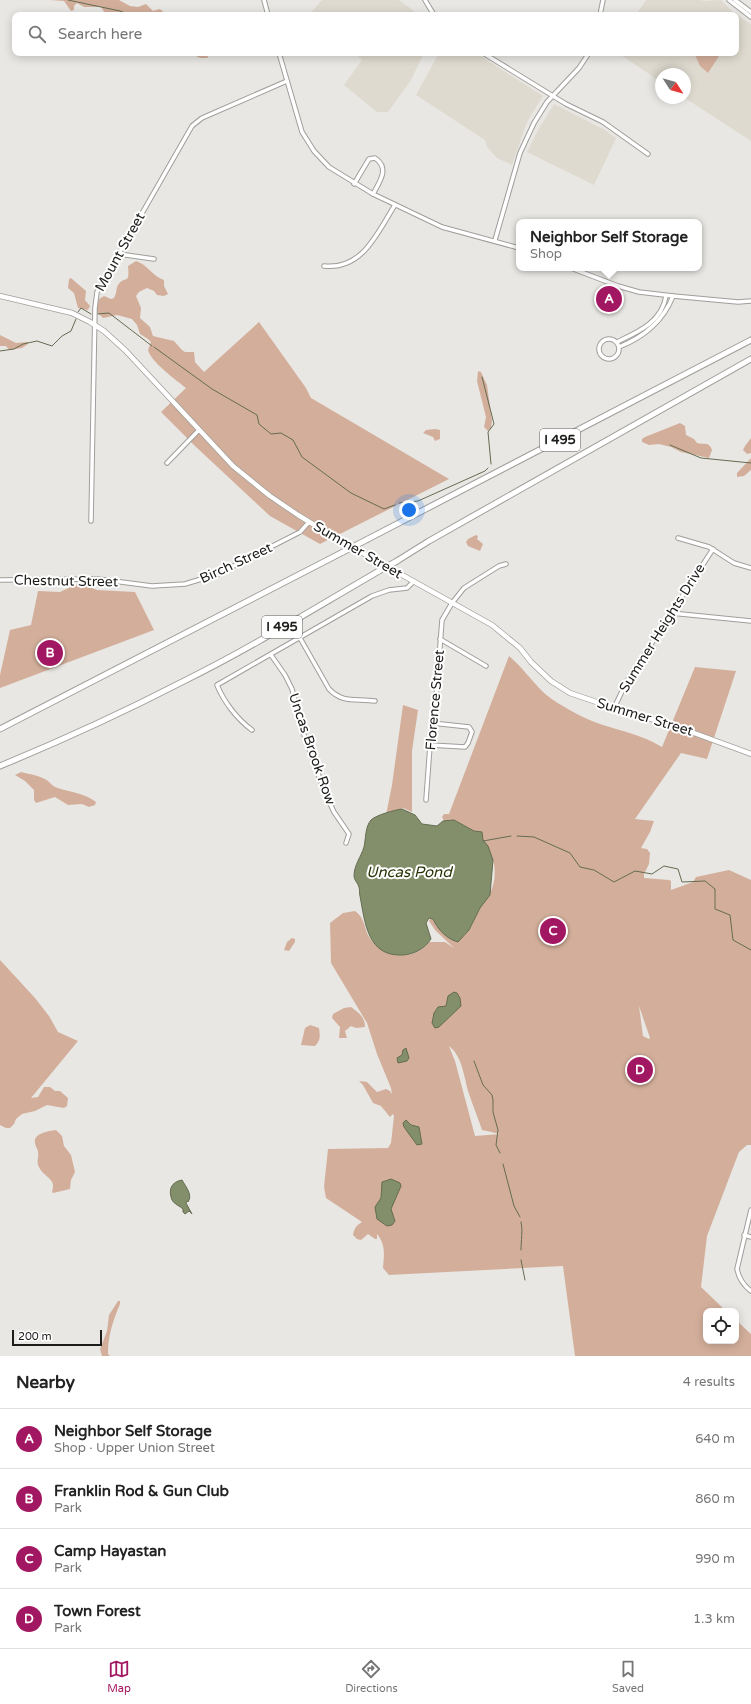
<!DOCTYPE html>
<html lang="en">
<head>
<meta charset="utf-8">
<style>
  body { margin:0; font-family:"Varela Round",sans-serif; background:#f2f2f2; color:#222 }
  .controls { position:absolute; right:12px; bottom:12px; display:grid; overflow:hidden; border-radius:8px; box-shadow:0 2px 10px #0003 }
  .controls button { width:36px; height:36px; display:grid; place-items:center; padding:0; border:0; border-bottom:1px solid #e0e0e0; background:#fff; color:#222; font:20px sans-serif }
  .compass { position:absolute; left:655px; top:68px; width:36px; height:36px; border-radius:50%; background:#fff; box-shadow:0 2px 10px #0003; rotate:126deg }
  .scale { position:absolute; left:12px; bottom:10px; width:90px; box-sizing:border-box; padding-left:4px; border:2px solid #1c1c1a; border-top:0; font-size:11px; line-height:14px; white-space:nowrap; color:#1c1c1a; -webkit-text-stroke:3px #fff; paint-order:stroke }
  .you { position:absolute; left:409px; top:510px; width:14px; height:14px; margin:-10px; border:3px solid #fff; border-radius:50%; background:#1a73e8; box-shadow:0 0 0 6px #1a73e833 }
  .badge { display:grid; place-items:center; width:26px; height:26px; border-radius:50%; background:#a21761; color:#fff; font-size:13px; font-weight:700 }
  .pin { position:absolute; translate:-50% -50%; border:2px solid #fff; box-shadow:0 1px 4px #0006 }
  .popup { position:absolute; left:516px; top:219px; width:186px; height:52px; box-sizing:border-box; display:grid; place-content:center; border-radius:8px; background:#fff; filter:drop-shadow(0 1px 3px #0005); font-size:13px; white-space:nowrap; color:#767676 }
  .popup b { font-size:15px; color:#222 }
  .popup::after { content:''; position:absolute; left:50%; top:100%; margin-left:-8px; border:8px solid transparent; border-top-color:#fff }
  .list { margin:0; padding:0; list-style:none }
  h2 { display:flex; justify-content:space-between; align-items:center; height:52px; margin:0; padding:0 16px; font-size:17px }
  h2 small { font-size:13px; font-weight:400; color:#767676 }
  .list li { display:grid; grid-template-columns:26px 1fr auto; gap:12px; align-items:center; box-sizing:border-box; height:60px; padding:0 16px; border-top:1px solid #e0e0e0 }
  .list b { display:block; font-size:15px; white-space:nowrap }
  .list p { margin:0; font-size:13px; white-space:nowrap; color:#767676 }
  .list em { font-size:13px; font-style:normal; color:#767676 }
  .icon { flex:none; width:22px; height:22px; fill:none; stroke:currentColor; stroke-width:2; stroke-linecap:round; stroke-linejoin:round }
  .map { position:relative; flex:none; width:751px; height:1356px; overflow:hidden }
  .search { position:absolute; background:#fff; box-shadow:0 2px 10px #0003; left:12px; right:12px; top:12px; height:44px; display:flex; align-items:center; gap:10px; box-sizing:border-box; padding:0 14px; border-radius:8px; color:#767676; font-size:15px }
  .sheet { height:292px; background:#fff }
  nav { display:flex; justify-content:space-around; align-items:center; box-sizing:border-box; height:56px; border-top:1px solid #e0e0e0; background:#fff; font-size:11px; color:#767676 }
  nav a { display:grid; justify-items:center; gap:2px }
  nav .on { color:#a21761 }
  .map>svg:first-child { display:block }
  .built { fill:#dfdacf }
  .green { fill:#d3af9b; fill-rule:evenodd }
  .water { fill:#838f6a; stroke:#646c52 }
  .lines { fill:none; stroke-linecap:round; stroke-linejoin:round }
  .stream { stroke:#646c52; stroke-width:1 }
  .minor-casing { stroke:#a09e9a; stroke-width:5.5 }
  .major-casing { stroke:#a09e9a; stroke-width:6 }
  .highway-casing { stroke:#a09e9a; stroke-width:7 }
  .minor { stroke:#fff; stroke-width:3.5 }
  .major { stroke:#fff; stroke-width:4.5 }
  .highway { stroke:#fff; stroke-width:5 }
  .highway-bridge-casing { stroke:#a09e9a; stroke-width:7; stroke-linecap:butt }
  .highway-bridge { stroke:#fff; stroke-width:5 }
  .labels { text-anchor:middle; dominant-baseline:central; stroke-width:4; stroke-linejoin:round; paint-order:stroke }
  .shield { fill:#fff; stroke:#60605f; stroke-width:1 }
  .shield-label { font-size:13px; font-weight:bold; fill:#1c1c1a }
  .street-label { font-size:14px; fill:#1c1c1a; stroke:#fff }
  .water-label { font-size:15px; font-style:italic; fill:#283305; stroke:#fff }
</style>
</head>
<body>
<div class="map">
<svg width="751" height="1356" viewBox="0 0 751 1356">
  <rect width="100%" height="100%" fill="#e9e7e3"/>
  <!-- built -->
  <g class="built">
    <path d="M322,0H399L419,15H309Z"/>
    <path d="M646,0H701L704,1L721,0L734,13L751,24V141L685,98V74H661V82L618,53H736V15H636Z"/>
    <path d="M354,53H424L411,80L388,112H377L344,85L362,60Z"/>
    <path d="M439,53H476L543,96L527,122L512,165L497,158L487,147L485,140L416,95Z"/>
    <path d="M554,104L605,130L616,138L594,185L527,152L538,130Z"/>
  </g>
  <!-- green -->
  <g class="green">
    <path d="M50,0H119L130,6L138,7L146,4L153,11L160,9L167,15H126L120,13L106,15L101,7H84L77,3L74,6V10L71,11L64,1Z"/>
    <path d="M190,53H207L208,58H200Z"/>
    <path d="M694,53H721L708,73L700,66Z"/>
    <path d="M136,261C148,265 152,276 164,280V286L168,294L164,296L157,295L154,291L147,288L139,292L136,296L141,308L140,318L150,327L153,336L174,341L182,350L185,352H194L195,362L204,372L259,322L306,388L311,398L449,479L320,544L270,516L195,446L161,412L186,388C176,380 151,362 148,350L151,342L148,339L140,334L137,325L132,319L117,315L103,318L96,311L99,299L104,296L111,299L114,298C117,293 116,288 118,285C125,275 130,286 128,266Z"/>
    <path d="M71,278L86,291L85,300L90,306L88,310L78,308L74,293L68,288L69,279Z"/>
    <path d="M0,335L16,343L28,342V344L22,348L9,350L6,346H0Z"/>
    <path d="M478,371L481,372L487,385L492,421L491,428L488,431L484,427L486,417L477,381Z"/>
    <path d="M680,423L685,426L686,435L694,439L697,443C704,445 709,441 712,450L709,458L681,452L671,447L659,444L649,445L642,442V439L645,437Z"/>
    <path d="M435,429L440,430V439L435,441L433,437L423,433L426,430Z"/>
    <path d="M751,438V453L747,454L743,450L745,446Z"/>
    <path d="M751,458V470L744,476L737,477V473Z"/>
    <path d="M476,535L478,536L477,539L483,544L480,551L468,546L466,542L468,539Z"/>
    <path d="M79,583L97,590L135,592L154,630L0,688V675L10,630L31,625L38,591L60,592Z"/>
    <path d="M509,656C522,667 531,680 543,692C550,699 569,710 579,715C605,729 636,731 662,747L695,667L736,671L707,759L681,753L635,819L654,821L650,832L641,848L647,849L650,853L649,864L644,874V878L669,880L671,881V890L693,882L696,877L729,870L751,880V1145H747L739,1152L707,1236L701,1287L726,1311H706V1341H736V1320L751,1334V1356H575L563,1266L389,1275L383,1268C384,1255 386,1245 377,1234V1239H375L368,1234L361,1240L357,1239L353,1235C354,1228 357,1225 362,1222L326,1198L324,1187L328,1149L388,1148L391,1143L394,1116L393,1114L390,1117L381,1106L373,1103L363,1085L359,1081L367,1082L377,1092L386,1089L390,1091L392,1094L391,1088L377,1054L367,1023L331,963L330,923L343,913L355,911C364,917 364,926 368,935C376,952 398,959 415,953C421,951 425,946 429,942H445L454,948L435,930L429,921L432,916L461,938C471,931 473,920 479,910C481,905 485,902 488,897C499,879 496,856 483,840L482,833L474,831L458,822L445,823L442,817L444,814H449ZM639,1006L650,1038L649,1039L643,1036ZM449,1046C463,1057 464,1078 469,1094C473,1106 478,1118 482,1130L500,1134L475,1136L455,1061Z"/>
    <path d="M403,705L418,710L412,751V812L403,808L386,815L392,785Z"/>
    <path d="M21,772C29,774 37,775 45,779C49,781 51,785 55,787C68,792 85,793 96,802L95,805L89,807L82,804L68,805L55,797L36,803L34,800V790L25,781L15,775Z"/>
    <path d="M292,938L295,939V942L289,951L284,950L287,942Z"/>
    <path d="M0,960L35,998L49,1016L58,1032L78,1041L31,1098L38,1097L44,1087H50L55,1091H60L68,1098L67,1106L64,1108L47,1105L35,1111L22,1114L16,1119L14,1124L10,1128H6L0,1125Z"/>
    <path d="M351,1007C359,1013 365,1017 365,1027L356,1028L351,1026L345,1031L347,1038H339L340,1027L332,1018L333,1014L344,1008Z"/>
    <path d="M310,1025L319,1028C320,1036 321,1040 315,1046L301,1045L305,1028Z"/>
    <path d="M56,1130L62,1136L64,1146L71,1155L75,1172L71,1180L70,1189L53,1193L52,1192C57,1178 44,1178 39,1167C36,1162 39,1157 38,1152C38,1149 35,1146 35,1143C33,1133 49,1131 56,1130Z"/>
    <path d="M118,1301H120V1304C113,1321 108,1335 108,1354L110,1356H102L100,1349L107,1331L109,1315Z"/>
  </g>
  <!-- water -->
  <g class="water">
    <path d="M402,809L415,815L422,824L437,826L443,821L454,820L474,831L482,832L483,840L488,846L493,860L490,895L480,908L469,930L458,942C447,939 438,930 433,919L429,918L426,923L431,939C424,949 415,954 403,955C367,957 365,922 360,896C359,893 360,890 359,887C358,883 354,880 354,876C354,865 361,857 364,847C366,838 365,827 371,820C376,815 395,810 402,809Z"/>
    <path d="M454,992L457,993L460,998L461,1006L439,1027L435,1028L432,1023L434,1013L438,1007L446,1006L448,996Z"/>
    <path d="M406,1048L409,1058L407,1061L398,1063L397,1058L402,1055L403,1050Z"/>
    <path d="M406,1120L411,1125L419,1127L422,1144L417,1145L404,1127L403,1123Z"/>
    <path d="M391,1179L400,1183L401,1186L391,1209L395,1221L392,1225L387,1226L377,1219L375,1207L381,1198L382,1182Z"/>
    <path d="M182,1180C186,1187 193,1195 188,1202L187,1201L186,1203L192,1214L189,1211L185,1214L183,1212V1209C180,1206 174,1204 172,1200C168,1190 171,1182 182,1180Z"/>
  </g>
  <g class="lines">
    <!-- stream -->
    <g class="stream">
      <path d="M68,0L120,11L130,15"/>
      <path d="M78,312L81,308L91,314"/>
      <path d="M97,314L109,313L152,346"/>
      <path d="M154,347L212,389L257,415L259,424L271,434L281,433L293,440L302,457L351,493L384,509L395,505"/>
      <path d="M0,351L14,349L23,344L37,341L52,346L62,336L71,331L76,319"/>
      <path d="M482,377L494,424L488,432L491,464"/>
      <path d="M670,445L701,458L751,463"/>
      <path d="M399,503L418,501L485,471L488,468"/>
      <path d="M517,836L534,837L570,853L580,867L594,870L614,882L635,871L652,874L664,866L678,869L682,882L705,881L715,889V909L730,915L733,940L751,950"/>
      <path d="M483,841L511,836"/>
      <path d="M474,1061L483,1085L492,1095L493,1100V1112L498,1130L496,1145L500,1153"/>
      <path d="M503,1164L514,1206L520,1217"/>
      <path d="M521,1250C521,1241 523,1230 521,1222"/>
      <path d="M521,1260L525,1280"/>
    </g>
    <defs>
      <g id="minor">
        <path d="M264,0L268,15"/>
        <path d="M425,0L434,15"/>
        <path d="M729,0L751,17"/>
        <path d="M735,0L751,12"/>
        <path d="M600,15L603,0"/>
        <path d="M279,53L302,132L314,151L329,167L373,194L442,227L519,248"/>
        <path d="M483,53L566,104L603,122L648,154"/>
        <path d="M354,184L369,159L375,158C390,168 380,181 373,194"/>
        <path d="M495,240L520,153L534,123L547,102L579,68L589,53"/>
        <path d="M119,254L154,259"/>
        <path d="M324,266C363,270 377,233 395,205"/>
        <path d="M571,268L618,286L639,292L673,296L738,302L751,301"/>
        <circle cx="609" cy="349" r="10"/>
        <path d="M617,342C638,332 662,322 666,296"/>
        <path d="M619,347C644,337 663,322 673,296"/>
        <path d="M167,463L199,430"/>
        <path d="M91,521L95,308L97,292L192,126L202,118L287,81"/>
        <path d="M678,538L709,547L734,563L751,568"/>
        <path d="M0,580L98,579L152,586L185,584L218,574L300,532L309,522"/>
        <path d="M671,613L751,621"/>
        <path d="M300,638L329,689C343,704 357,698 375,701"/>
        <path d="M440,639L486,666"/>
        <path d="M271,655L285,675L292,689L303,732L325,793L334,812L349,834L346,843"/>
        <path d="M614,708L627,681L713,549"/>
        <path d="M252,730C237,719 224,702 217,685L372,596L389,590L407,588L413,582"/>
        <path d="M430,745L465,747L468,743L472,732L469,727L432,723"/>
        <path d="M426,800L431,732L435,711L442,620L452,603L464,588L499,566L506,564"/>
        <path d="M751,1210L737,1269C739,1279 743,1285 751,1291"/>
        <path d="M744,1235L751,1237"/>
      </g>
      <path id="major" d="M0,296L72,313L90,322L104,331L126,351L233,466L270,496L298,515L334,537L492,625L520,648L531,662L551,681L570,693L614,708L675,726L751,754"/>
      <g id="highway">
        <path d="M368,539L751,340"/>
        <path d="M397,561L429,541L751,359"/>
        <path d="M0,729L343,552"/>
        <path d="M0,766C63,740 124,712 184,681C251,648 315,608 379,571"/>
      </g>
    </defs>
    <!-- minor casing -->
    <use href="#minor" class="minor-casing"/>
    <!-- major casing -->
    <use href="#major" class="major-casing"/>
    <!-- highway casing -->
    <use href="#highway" class="highway-casing"/>
    <!-- minor -->
    <use href="#minor" class="minor"/>
    <!-- major -->
    <use href="#major" class="major"/>
    <!-- highway -->
    <use href="#highway" class="highway"/>
    <defs>
      <g id="highway-bridge">
        <path d="M343,552L368,539"/>
        <path d="M379,571L397,561"/>
      </g>
    </defs>
    <!-- highway-bridge casing -->
    <use href="#highway-bridge" class="highway-bridge-casing"/>
    <!-- highway-bridge -->
    <use href="#highway-bridge" class="highway-bridge"/>
  </g>
  <g class="labels">
    <!-- shield labels -->
    <g class="shield">
      <rect x="540" y="429" width="40" height="22" rx="3"/>
      <rect x="262" y="616" width="40" height="22" rx="3"/>
    </g>
    <g class="shield-label">
      <text x="560" y="440">I 495</text>
      <text x="282" y="627">I 495</text>
    </g>
    <!-- street labels -->
    <g class="street-label">
      <text transform="translate(120 252) rotate(-61)">Mount Street</text>
      <text transform="translate(358 550) rotate(30)">Summer Street</text>
      <text transform="translate(236 563) rotate(-25)">Birch Street</text>
      <text transform="translate(66 581) rotate(1)">Chestnut Street</text>
      <text transform="translate(662 628) rotate(-58)">Summer Heights Drive</text>
      <text transform="translate(435 700) rotate(-85)">Florence Street</text>
      <text transform="translate(645 717) rotate(17)">Summer Street</text>
      <text transform="translate(312 749) rotate(71)">Uncas Brook Row</text>
    </g>
    <!-- water labels -->
    <g class="water-label">
      <text x="409" y="872">Uncas Pond</text>
    </g>
  </g>
</svg>
<div class="controls">
<button><svg class="icon" aria-label="locate" viewBox="0 0 24 24"><circle cx="12" cy="12" r="6"/><path d="M12 2v4M12 18v4M2 12h4M18 12h4"/></svg></button>
</div>
<svg class="compass" viewBox="-18 -18 36 36"><path d="M0-13l5 13h-10z" fill="#e53935"/><path d="M0 13l5-13h-10z" fill="#767676"/></svg>
<div class="scale">200 m</div>
<div class="you"></div>
<div class="pin badge" style="left:609px;top:299px">A</div>
<div class="popup"><b>Neighbor Self Storage</b>Shop</div>
<div class="pin badge" style="left:50px;top:653px">B</div>
<div class="pin badge" style="left:553px;top:931px">C</div>
<div class="pin badge" style="left:640px;top:1070px">D</div>
<div class="search"><svg class="icon" aria-label="search" viewBox="0 0 24 24"><circle cx="10" cy="10" r="6"/><path d="M15 15l6 6"/></svg>Search here</div>
</div>
<section class="sheet">
<h2>Nearby<small>4 results</small></h2>
<ul class="list">
<li><span class="badge">A</span><div><b>Neighbor Self Storage</b><p>Shop · Upper Union Street</p></div><em>640 m</em></li>
<li><span class="badge">B</span><div><b>Franklin Rod &amp; Gun Club</b><p>Park</p></div><em>860 m</em></li>
<li><span class="badge">C</span><div><b>Camp Hayastan</b><p>Park</p></div><em>990 m</em></li>
<li><span class="badge">D</span><div><b>Town Forest</b><p>Park</p></div><em>1.3 km</em></li>
</ul>
</section>
<nav>
<a class="on"><svg class="icon" aria-label="map" viewBox="0 0 24 24"><path d="M3 6l6-2 6 2 6-2v14l-6 2-6-2-6 2zM9 4v14M15 6v14"/></svg>Map</a>
<a><svg class="icon" aria-label="directions" viewBox="0 0 24 24"><path d="M12 3l9 9-9 9-9-9zM9 14v-3h6M13 9l2 2-2 2"/></svg>Directions</a>
<a><svg class="icon" aria-label="saved" viewBox="0 0 24 24"><path d="M7 4h10v16l-5-4-5 4z"/></svg>Saved</a>
</nav>
</body>
</html>
